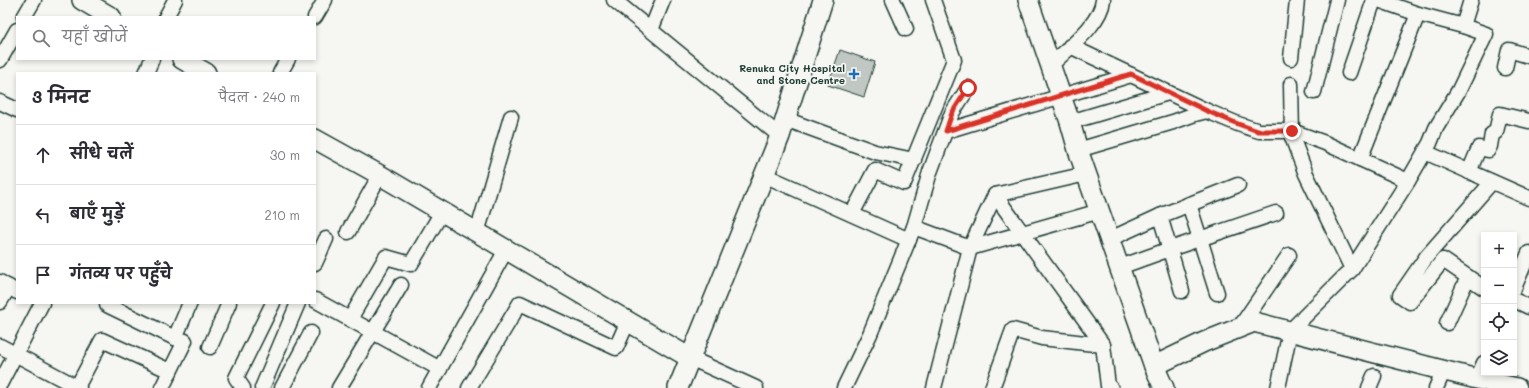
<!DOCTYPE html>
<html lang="hi">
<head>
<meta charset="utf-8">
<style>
  body { margin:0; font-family:Mali,"Playpen Sans Deva",sans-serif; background:#f7f7f7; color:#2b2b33 }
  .controls { position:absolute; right:12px; bottom:12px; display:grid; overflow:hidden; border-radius:0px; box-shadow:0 2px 6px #0003 }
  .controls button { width:36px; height:36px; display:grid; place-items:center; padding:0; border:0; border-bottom:1px solid #e1e1e2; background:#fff; color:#2b2b33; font:20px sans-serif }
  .stop { position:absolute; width:12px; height:12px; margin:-9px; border:3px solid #d93025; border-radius:50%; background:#fff }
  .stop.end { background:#d93025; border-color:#fff; box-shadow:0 1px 4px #0008 }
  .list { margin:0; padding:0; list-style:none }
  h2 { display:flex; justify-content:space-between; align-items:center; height:52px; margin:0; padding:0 16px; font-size:17px }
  h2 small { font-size:13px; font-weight:400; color:#7c7c81 }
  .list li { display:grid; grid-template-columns:26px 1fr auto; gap:12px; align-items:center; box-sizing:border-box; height:60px; padding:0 16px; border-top:1px solid #e1e1e2 }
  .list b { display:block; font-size:15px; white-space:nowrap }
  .list em { font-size:13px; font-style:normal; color:#7c7c81 }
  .icon { flex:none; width:22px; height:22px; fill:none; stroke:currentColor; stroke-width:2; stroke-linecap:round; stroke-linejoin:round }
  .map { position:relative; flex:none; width:1529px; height:388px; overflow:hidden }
  .search { position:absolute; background:#fff; box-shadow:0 2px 6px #0003; left:16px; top:16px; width:300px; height:44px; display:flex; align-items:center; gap:10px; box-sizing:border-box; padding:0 14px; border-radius:0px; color:#7c7c81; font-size:15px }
  .panel { position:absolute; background:#fff; box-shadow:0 2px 6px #0003; left:16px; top:72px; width:300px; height:232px; border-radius:0px }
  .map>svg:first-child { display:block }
  .building { fill:#c1c8c3; stroke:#1f3d34 }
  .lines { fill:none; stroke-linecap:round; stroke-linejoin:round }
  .street-casing { stroke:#1f3d34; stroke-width:17 }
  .secondary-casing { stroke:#1f3d34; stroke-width:22 }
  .street { stroke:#f6f6f2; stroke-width:14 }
  .secondary { stroke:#f6f6f2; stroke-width:19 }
  .route { stroke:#d93025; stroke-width:5 }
  .poi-dot { fill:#1f6fb2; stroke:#f6f6f2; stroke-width:1.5 }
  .labels { text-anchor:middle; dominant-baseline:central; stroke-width:3.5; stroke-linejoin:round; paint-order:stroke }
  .poi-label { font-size:10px; font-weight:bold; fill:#1f3d34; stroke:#f6f6f2; text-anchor:end }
</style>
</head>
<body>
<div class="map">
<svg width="1529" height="388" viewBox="0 0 1529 388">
  <rect width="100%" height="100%" fill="#f6f6f2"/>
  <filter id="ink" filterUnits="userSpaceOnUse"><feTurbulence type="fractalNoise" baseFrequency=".025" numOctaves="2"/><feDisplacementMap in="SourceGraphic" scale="8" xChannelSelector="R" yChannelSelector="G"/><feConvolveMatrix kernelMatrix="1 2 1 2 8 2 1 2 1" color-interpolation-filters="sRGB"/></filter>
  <g filter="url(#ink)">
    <!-- building -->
    <path class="building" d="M840,50L875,62L864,97L828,85Z"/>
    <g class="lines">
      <defs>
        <g id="street">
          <path d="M614,0L780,136"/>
          <path d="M893,0L906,29"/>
          <path d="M24,17L34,0"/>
          <path d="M166,17L175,0"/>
          <path d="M315,17L325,0"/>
          <path d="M1463,26L1471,0"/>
          <path d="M651,30L663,0"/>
          <path d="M1070,46L1207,111L1238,124L1259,131H1292L1325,143L1408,181"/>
          <path d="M1291,58L1297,0"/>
          <path d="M0,60L17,30"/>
          <path d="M1051,65C1067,49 1101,24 1103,0"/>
          <path d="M1505,68L1509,50L1529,56"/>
          <path d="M146,73L152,59"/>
          <path d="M280,73L288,59"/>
          <path d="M1349,73L1374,0"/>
          <path d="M1291,84L1292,137L1306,174L1352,269"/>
          <path d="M1314,92L1337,0"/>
          <path d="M0,102L17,110"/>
          <path d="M785,119L875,152L914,160"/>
          <path d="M1070,122L1168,93"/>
          <path d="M946,131L1131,75"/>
          <path d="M1078,150L1173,122L1195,114L1207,111"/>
          <path d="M1425,152L1529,198"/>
          <path d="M1360,159L1418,14"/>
          <path d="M1469,172L1479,148L1488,150L1490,146L1492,134L1496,132L1500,114L1529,121"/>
          <path d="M1086,174L995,195L1103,345L1108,386L1111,388"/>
          <path d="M764,175L909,240"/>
          <path d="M1189,204L1217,293"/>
          <path d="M852,214L875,170L904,183L954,60L933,0"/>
          <path d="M1160,216L1182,291"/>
          <path d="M914,227L970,248L1100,211"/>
          <path d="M348,232L380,175"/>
          <path d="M477,233L511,117"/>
          <path d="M1110,239L1160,216L1238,185"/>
          <path d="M315,263L326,239"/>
          <path d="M1120,267L1170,249L1276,213"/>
          <path d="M0,282L17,292"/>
          <path d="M1484,288L1443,260L1410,302L1400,295L1427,256L1492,182"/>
          <path d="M1514,288L1529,253"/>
          <path d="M315,300L440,369"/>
          <path d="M1514,300L1529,307"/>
          <path d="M0,302L9,287"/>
          <path d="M108,303L107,305L175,338"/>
          <path d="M350,319L386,257L411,264L442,212"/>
          <path d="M1447,323L1468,277"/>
          <path d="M1240,327L1289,255"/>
          <path d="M0,346L79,388"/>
          <path d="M210,347L229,303"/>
          <path d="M690,358L756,388"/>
          <path d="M1477,379L1484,363"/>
          <path d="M0,384L42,303"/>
          <path d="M77,387L102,340L170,371"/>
          <path d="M162,388L185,341L175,338L190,303"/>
          <path d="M243,388L236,378L273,303"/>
          <path d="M262,388L298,303"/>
          <path d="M282,388L311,333"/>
          <path d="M339,388L401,285"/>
          <path d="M429,388L506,250"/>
          <path d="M469,388L520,303L616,348L628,321"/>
          <path d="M844,388L870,334L914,227L930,172L952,113L968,88"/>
          <path d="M934,388L970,248L995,195"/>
          <path d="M992,388L1013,330L1042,338L1103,345"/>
          <path d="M1278,388L1290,331L1352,269L1408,181L1430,143L1436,128L1459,90L1486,34L1463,26L1418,14L1378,0"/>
          <path d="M1369,388L1374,376"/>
          <path d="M1436,388L1444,370"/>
        </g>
        <g id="secondary">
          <path d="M82,0L111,17"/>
          <path d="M1028,0L1070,122L1078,150L1154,366L1164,388"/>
          <path d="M182,59L206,73"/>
          <path d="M315,139L380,175L690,358"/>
          <path d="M1154,366L1204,342L1254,322L1477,379L1517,388"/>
          <path d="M678,388L780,136L823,0"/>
        </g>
      </defs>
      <!-- street casing -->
      <use href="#street" class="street-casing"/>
      <!-- secondary casing -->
      <use href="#secondary" class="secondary-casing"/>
      <!-- street -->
      <use href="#street" class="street"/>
      <!-- secondary -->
      <use href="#secondary" class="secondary"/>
    </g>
  </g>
  <g class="lines" filter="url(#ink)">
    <!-- route -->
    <path class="route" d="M968,88L952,113L946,131L1131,74L1207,111L1238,124L1258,131H1292"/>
  </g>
  <!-- markers -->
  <path class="poi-dot" d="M852 68h4v4h4v4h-4v4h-4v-4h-4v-4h4z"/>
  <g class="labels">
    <!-- poi labels -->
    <g class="poi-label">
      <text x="845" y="68">Renuka City Hospital<tspan x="845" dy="12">and Stone Centre</tspan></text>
    </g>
  </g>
</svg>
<div class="controls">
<button>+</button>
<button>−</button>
<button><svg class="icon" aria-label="locate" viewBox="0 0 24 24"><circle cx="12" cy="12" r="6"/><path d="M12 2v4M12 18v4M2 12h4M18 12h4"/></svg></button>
<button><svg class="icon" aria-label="layers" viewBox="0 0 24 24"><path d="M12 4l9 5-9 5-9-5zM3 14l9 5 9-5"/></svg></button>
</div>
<div class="stop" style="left:968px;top:88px"></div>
<div class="stop end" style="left:1292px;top:131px"></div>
<div class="search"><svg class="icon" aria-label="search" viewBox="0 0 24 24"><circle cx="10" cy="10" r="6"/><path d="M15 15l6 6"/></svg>यहाँ खोजें</div>
<section class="panel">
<h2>3 मिनट<small>पैदल · 240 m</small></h2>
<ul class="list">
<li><svg class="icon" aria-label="ahead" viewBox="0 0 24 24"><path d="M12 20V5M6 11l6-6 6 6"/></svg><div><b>सीधे चलें</b></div><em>30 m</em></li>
<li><svg class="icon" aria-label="left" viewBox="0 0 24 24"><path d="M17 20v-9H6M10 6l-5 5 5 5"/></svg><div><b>बाएँ मुड़ें</b></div><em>210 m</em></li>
<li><svg class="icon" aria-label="arrive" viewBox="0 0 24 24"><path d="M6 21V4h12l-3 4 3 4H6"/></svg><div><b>गंतव्य पर पहुँचे</b></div></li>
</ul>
</section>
</div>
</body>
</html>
